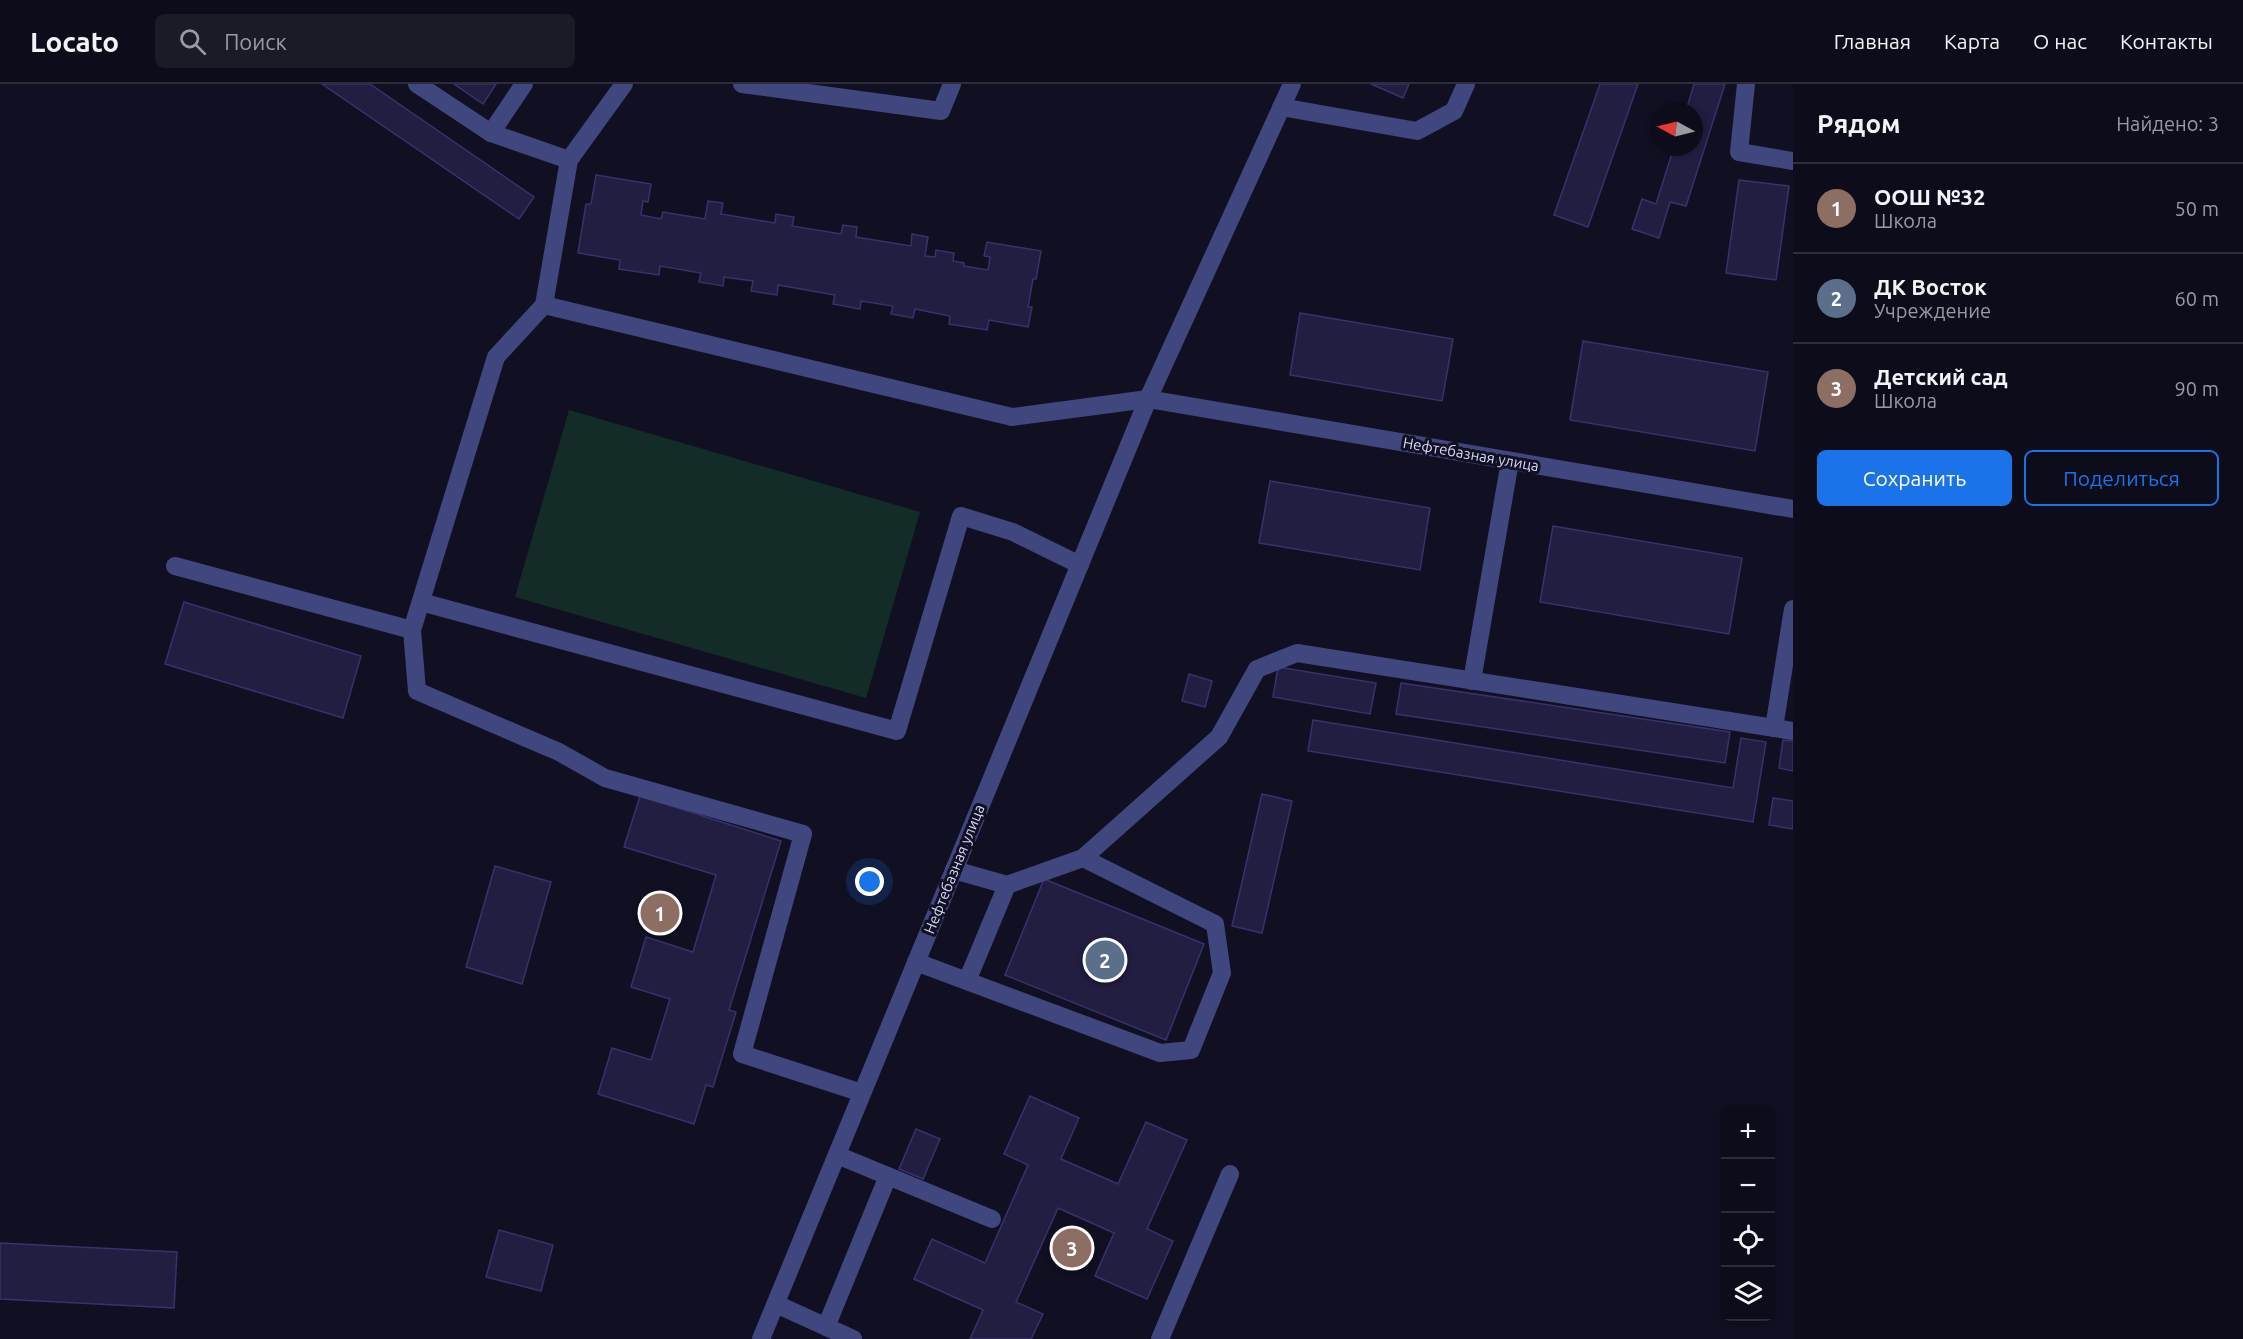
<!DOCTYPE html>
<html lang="ru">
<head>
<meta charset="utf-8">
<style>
  body { margin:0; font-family:Ubuntu,sans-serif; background:#1b1a27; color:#f1f3f6 }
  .controls { position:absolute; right:18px; bottom:18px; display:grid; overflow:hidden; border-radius:9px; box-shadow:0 3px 9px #0003 }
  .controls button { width:54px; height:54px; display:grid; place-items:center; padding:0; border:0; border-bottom:2px solid #2d2c39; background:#0d0c1a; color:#f1f3f6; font:30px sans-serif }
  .compass { position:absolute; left:1649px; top:18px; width:54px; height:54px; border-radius:50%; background:#0d0c1a; box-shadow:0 3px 9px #0003; rotate:277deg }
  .you { position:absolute; left:870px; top:798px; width:21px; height:21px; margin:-15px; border:4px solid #fff; border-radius:50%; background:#1a73e8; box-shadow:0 0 0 9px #1a73e833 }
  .badge { display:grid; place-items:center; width:39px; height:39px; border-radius:50%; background:#1a73e8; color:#fff; font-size:20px; font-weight:700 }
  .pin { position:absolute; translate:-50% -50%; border:3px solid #fff; box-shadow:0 2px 6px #0006 }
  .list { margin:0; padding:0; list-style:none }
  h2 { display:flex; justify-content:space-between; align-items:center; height:78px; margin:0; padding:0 24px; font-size:26px }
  h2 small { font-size:20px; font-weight:400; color:#9a9ba2 }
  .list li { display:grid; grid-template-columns:39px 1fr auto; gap:18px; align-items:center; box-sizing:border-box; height:90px; padding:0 24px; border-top:2px solid #2d2c39 }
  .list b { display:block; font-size:22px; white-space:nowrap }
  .list p { margin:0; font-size:20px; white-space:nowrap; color:#9a9ba2 }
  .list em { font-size:20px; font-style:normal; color:#9a9ba2 }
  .actions { display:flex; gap:12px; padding:18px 24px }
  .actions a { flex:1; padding:14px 0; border:2px solid #1a73e8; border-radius:9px; text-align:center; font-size:21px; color:#1a73e8 }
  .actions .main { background:#1a73e8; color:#fff }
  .icon { flex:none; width:33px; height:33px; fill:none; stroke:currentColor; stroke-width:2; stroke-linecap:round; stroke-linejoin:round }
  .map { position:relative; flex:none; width:1793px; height:1255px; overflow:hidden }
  header { display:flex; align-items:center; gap:36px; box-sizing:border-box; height:84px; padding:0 30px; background:#0d0c1a; border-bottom:2px solid #2d2c39 }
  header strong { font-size:28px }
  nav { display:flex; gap:33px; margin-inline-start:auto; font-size:21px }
  .search { width:420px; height:54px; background:#1b1a27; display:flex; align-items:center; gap:15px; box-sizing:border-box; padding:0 21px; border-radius:9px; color:#9a9ba2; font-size:22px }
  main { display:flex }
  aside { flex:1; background:#0d0c1a }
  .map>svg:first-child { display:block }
  .green { fill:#142c28 }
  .building { fill:#211e42; stroke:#36326c; stroke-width:1.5 }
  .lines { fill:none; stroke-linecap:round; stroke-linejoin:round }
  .minor { stroke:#40467e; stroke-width:18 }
  .labels { text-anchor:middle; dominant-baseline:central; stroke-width:6; stroke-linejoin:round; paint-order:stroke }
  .street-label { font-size:15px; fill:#d6d7fb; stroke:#111023 }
</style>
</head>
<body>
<header>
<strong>Locato</strong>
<div class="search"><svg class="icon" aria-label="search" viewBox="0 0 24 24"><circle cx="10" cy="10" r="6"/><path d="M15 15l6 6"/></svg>Поиск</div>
<nav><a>Главная</a><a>Карта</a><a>О нас</a><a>Контакты</a></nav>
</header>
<main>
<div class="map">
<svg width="1793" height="1255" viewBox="0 0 1793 1255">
  <rect width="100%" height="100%" fill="#111023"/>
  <!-- green -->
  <path class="green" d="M569,326L920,428L866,614L515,513Z"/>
  <!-- building -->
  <g class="building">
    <path d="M322,0H370L534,113L519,135Z"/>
    <path d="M454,0H496L483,20Z"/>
    <path d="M1371,0H1409L1403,14Z"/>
    <path d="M1600,0H1638L1588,143L1554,131Z"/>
    <path d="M1694,0H1725L1686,122L1670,118L1659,154L1632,145L1642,115L1656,120L1674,63H1694V27H1686Z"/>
    <path d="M596,91L651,100L648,118L643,117L641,131L661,135L663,128L705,135L708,117L723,119L721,130L775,139L776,130L794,133L792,142L841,150L843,141L857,143L856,153L911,162L912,150L928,153L925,172L935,173L936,166L954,169L953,177L964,179V182L988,186L990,173L984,172L987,158L1041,167L1036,195H1033L1028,223H1032L1028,243L989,236L987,246L949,240L950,232L915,225L913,234L891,230L893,222L861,217L860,225L833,220L835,211L778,201L777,211L751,207L753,197L724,193L723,202L699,198L701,189L660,182L659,191L619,185L620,176L578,169L586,120H591Z"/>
    <path d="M1739,96L1789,102L1776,196L1726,189Z"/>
    <path d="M1300,229L1453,255L1442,317L1290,291Z"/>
    <path d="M1583,257L1768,288L1755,367L1570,336Z"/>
    <path d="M1270,397L1430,424L1420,486L1259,459Z"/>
    <path d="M1553,442L1742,474L1729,550L1540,518Z"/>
    <path d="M184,518L361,572L343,634L165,580Z"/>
    <path d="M1278,583L1376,599L1370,630L1273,613Z"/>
    <path d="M1189,590L1212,597L1205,623L1182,617Z"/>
    <path d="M1401,599L1730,648L1725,679L1396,630Z"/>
    <path d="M1313,636L1733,704L1741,654L1766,658L1753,738L1308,667Z"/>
    <path d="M1783,656L1793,657V687L1779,684Z"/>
    <path d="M1262,710L1292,717L1262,849L1232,842Z"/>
    <path d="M640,712L781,757L729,926L736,928L713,1003L706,1001L694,1040L598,1010L612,964L651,976L670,915L631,903L646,853L693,868L716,791L624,763Z"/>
    <path d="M1773,714L1793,717V745L1769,741Z"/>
    <path d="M495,782L551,798L522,900L466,883Z"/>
    <path d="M1044,795L1204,860L1166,956L1005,891Z"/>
    <path d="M1030,1012L1079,1034L1061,1075L1118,1100L1146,1038L1187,1056L1147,1145L1173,1157L1147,1215L1095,1192L1114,1149L1058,1124L1016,1218L1043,1230L1031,1255H970L983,1226L914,1195L932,1155L985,1179L1028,1081L1004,1070Z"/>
    <path d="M916,1045L940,1055L923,1095L899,1085Z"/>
    <path d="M499,1146L553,1161L541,1207L486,1193Z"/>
    <path d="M0,1159L177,1168L174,1224L0,1215Z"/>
  </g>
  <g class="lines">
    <!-- minor -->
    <g class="minor">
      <path d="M417,0L491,49L569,76"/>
      <path d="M742,0L941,27L952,0"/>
      <path d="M1746,0L1739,68L1793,77"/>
      <path d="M1281,23L1417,47L1454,27L1466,0"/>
      <path d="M491,49L524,0"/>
      <path d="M544,221L1012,333L1148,315L1793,425"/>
      <path d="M175,482L412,546L496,273L544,221L569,76L624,0"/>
      <path d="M421,518L897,647L961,432L1013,448L1080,481"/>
      <path d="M412,546L417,607L559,668L605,694L803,750L742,970L862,1009"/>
      <path d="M1472,597L1510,377"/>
      <path d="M1774,644L1793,525"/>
      <path d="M954,786L1007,801L1083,774L1219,653L1257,585L1297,569L1793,647"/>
      <path d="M916,878L1160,969L1191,966L1222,889L1215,840L1083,774"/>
      <path d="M967,897L1007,801"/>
      <path d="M837,1071L992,1135"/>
      <path d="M776,1220L853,1255"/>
      <path d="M826,1243L888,1092"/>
      <path d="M761,1255L1148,315L1292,0"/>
      <path d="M1160,1255L1230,1090"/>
    </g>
  </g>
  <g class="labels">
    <!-- street labels -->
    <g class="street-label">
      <text transform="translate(1471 370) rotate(10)">Нефтебазная улица</text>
      <text transform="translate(954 785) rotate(-68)">Нефтебазная улица</text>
    </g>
  </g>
</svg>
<div class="controls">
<button>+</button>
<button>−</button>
<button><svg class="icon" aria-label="locate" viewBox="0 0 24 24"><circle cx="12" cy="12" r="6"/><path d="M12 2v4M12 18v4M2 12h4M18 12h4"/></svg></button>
<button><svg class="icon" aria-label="layers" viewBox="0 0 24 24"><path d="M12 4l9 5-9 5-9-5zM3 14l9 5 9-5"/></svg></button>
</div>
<svg class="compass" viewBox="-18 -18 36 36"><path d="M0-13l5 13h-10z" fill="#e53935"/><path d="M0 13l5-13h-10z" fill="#9a9ba2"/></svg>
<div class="you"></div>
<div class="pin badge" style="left:660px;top:829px;background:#8d6e63">1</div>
<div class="pin badge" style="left:1105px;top:876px;background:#5c6f8a">2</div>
<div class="pin badge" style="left:1072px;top:1164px;background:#8d6e63">3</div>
</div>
<aside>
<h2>Рядом<small>Найдено: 3</small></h2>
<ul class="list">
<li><span class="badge" style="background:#8d6e63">1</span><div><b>ООШ №32</b><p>Школа</p></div><em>50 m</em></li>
<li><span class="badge" style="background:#5c6f8a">2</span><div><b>ДК Восток</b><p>Учреждение</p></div><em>60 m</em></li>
<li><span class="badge" style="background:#8d6e63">3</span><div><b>Детский сад</b><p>Школа</p></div><em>90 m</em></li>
</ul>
<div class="actions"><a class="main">Сохранить</a><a>Поделиться</a></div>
</aside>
</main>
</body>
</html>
